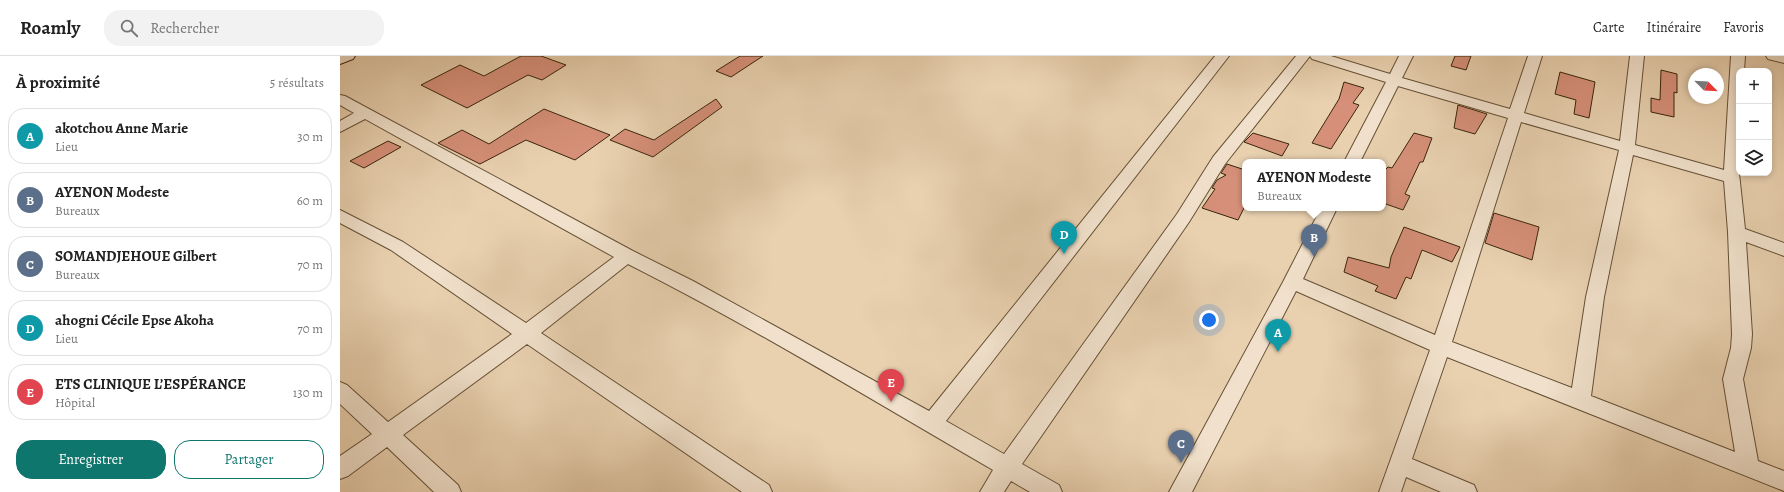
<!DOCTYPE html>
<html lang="fr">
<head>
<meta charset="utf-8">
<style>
  body { margin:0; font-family:Alegreya,serif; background:#f2f2f2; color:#222 }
  .controls { position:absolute; right:12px; top:12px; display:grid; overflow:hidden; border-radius:8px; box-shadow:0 2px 6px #0003 }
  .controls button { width:36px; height:36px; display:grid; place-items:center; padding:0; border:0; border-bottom:1px solid #e0e0e0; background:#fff; color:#222; font:20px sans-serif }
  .compass { position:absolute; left:1348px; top:12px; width:36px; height:36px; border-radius:50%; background:#fff; box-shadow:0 2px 6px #0003; rotate:114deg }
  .you { position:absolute; left:869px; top:264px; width:14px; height:14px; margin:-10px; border:3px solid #fff; border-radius:50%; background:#1a73e8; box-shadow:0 0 0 6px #1a73e833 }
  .badge { display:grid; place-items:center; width:26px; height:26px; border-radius:50%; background:#0f766e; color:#fff; font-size:13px; font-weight:700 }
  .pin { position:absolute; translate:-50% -33px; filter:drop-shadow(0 1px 2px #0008) }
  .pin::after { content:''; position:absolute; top:21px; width:14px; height:12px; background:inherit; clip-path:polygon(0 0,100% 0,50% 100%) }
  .popup { position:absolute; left:902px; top:103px; width:144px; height:52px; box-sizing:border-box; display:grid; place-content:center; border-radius:8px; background:#fff; filter:drop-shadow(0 1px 3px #0005); font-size:13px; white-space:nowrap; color:#767676 }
  .popup b { font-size:15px; color:#222 }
  .popup::after { content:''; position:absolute; left:50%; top:100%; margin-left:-8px; border:8px solid transparent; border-top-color:#fff }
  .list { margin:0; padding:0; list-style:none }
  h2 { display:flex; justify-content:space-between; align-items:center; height:52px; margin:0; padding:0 16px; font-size:17px }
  h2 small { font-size:13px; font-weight:400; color:#767676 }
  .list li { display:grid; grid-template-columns:26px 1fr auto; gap:12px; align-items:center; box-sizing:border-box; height:56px; margin:0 8px 8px; padding:0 8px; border:1px solid #e0e0e0; border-radius:16px }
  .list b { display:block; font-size:15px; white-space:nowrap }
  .list p { margin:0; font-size:13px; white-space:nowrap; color:#767676 }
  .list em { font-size:13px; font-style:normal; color:#767676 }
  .actions { display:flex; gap:8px; padding:12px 16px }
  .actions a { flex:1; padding:9px 0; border:1px solid #0f766e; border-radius:16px; text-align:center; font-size:14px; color:#0f766e }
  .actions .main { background:#0f766e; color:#fff }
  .icon { flex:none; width:22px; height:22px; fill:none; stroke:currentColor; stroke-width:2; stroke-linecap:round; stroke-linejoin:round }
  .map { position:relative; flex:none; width:1444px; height:436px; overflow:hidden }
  header { display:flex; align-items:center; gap:24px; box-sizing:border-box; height:56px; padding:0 20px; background:#fff; border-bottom:1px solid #e0e0e0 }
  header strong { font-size:19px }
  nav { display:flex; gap:22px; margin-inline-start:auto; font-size:14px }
  .search { width:280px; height:36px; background:#f2f2f2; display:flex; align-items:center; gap:10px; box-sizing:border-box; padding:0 14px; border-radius:16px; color:#767676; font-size:15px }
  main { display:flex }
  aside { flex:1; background:#fff }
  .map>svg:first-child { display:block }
  .building { fill:#d69079; stroke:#39250c }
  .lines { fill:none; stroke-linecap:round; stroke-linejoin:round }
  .street-casing { stroke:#655035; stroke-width:2 }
  .secondary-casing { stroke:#39250c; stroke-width:2 }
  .street { fill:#f1e1cc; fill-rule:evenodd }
  .secondary { fill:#f1e1cc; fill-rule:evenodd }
</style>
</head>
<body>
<header>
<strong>Roamly</strong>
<div class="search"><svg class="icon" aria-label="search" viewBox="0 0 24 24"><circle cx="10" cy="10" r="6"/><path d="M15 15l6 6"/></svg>Rechercher</div>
<nav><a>Carte</a><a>Itinéraire</a><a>Favoris</a></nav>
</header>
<main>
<aside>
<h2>À proximité<small>5 résultats</small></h2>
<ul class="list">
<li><span class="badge" style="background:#0f9aa8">A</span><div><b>akotchou Anne Marie</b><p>Lieu</p></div><em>30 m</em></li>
<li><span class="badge" style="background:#5c6f8a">B</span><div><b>AYENON Modeste</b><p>Bureaux</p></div><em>60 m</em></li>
<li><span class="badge" style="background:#5c6f8a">C</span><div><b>SOMANDJEHOUE Gilbert</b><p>Bureaux</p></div><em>70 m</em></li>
<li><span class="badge" style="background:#0f9aa8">D</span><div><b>ahogni Cécile Epse Akoha</b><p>Lieu</p></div><em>70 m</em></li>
<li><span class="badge" style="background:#e0444e">E</span><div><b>ETS CLINIQUE L’ESPÉRANCE</b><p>Hôpital</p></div><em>130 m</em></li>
</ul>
<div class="actions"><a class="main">Enregistrer</a><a>Partager</a></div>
</aside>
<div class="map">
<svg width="1444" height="436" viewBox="0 0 1444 436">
  <rect width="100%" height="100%" fill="#e9d1b0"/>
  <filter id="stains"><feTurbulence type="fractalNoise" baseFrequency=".005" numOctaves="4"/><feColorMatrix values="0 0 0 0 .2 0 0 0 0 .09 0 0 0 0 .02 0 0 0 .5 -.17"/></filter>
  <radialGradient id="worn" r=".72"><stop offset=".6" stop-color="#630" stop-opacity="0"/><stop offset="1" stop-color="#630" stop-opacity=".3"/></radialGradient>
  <!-- building -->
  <g class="building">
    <path d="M181,0H201L226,9L202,24L188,19L127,52L81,29L120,9L144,20Z"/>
    <path d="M400,0H423L391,21L376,15Z"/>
    <path d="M1115,0H1131L1126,14L1111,10Z"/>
    <path d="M1321,14L1337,18V37L1334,36V61L1311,56V42L1320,44Z"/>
    <path d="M1220,16L1255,26L1249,62L1234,58L1236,44L1215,38Z"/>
    <path d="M1004,26L1024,32L1013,47L1019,49L991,93L972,87L999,43Z"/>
    <path d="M376,43L382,51L313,101L270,84L285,73L314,84Z"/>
    <path d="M1118,49L1147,58L1135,78L1114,72Z"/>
    <path d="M204,53L270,79L235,104L186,84L140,108L98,87L122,74L149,88Z"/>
    <path d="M913,77L949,88L942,100L904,86Z"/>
    <path d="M1074,77L1092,82L1083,106H1080L1065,138L1070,140L1063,154L1043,147V116L1048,111L1052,112Z"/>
    <path d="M48,85L61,91L24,112L10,105Z"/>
    <path d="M887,108L905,114V150L898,164L862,152L875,133L872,132L877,124L886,119L881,117Z"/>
    <path d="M1154,157L1199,171L1192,204L1145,187Z"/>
    <path d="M1064,171L1120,191L1112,206L1082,194L1071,223L1066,221L1056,243L1035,235L1038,230L1004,216L1008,201L1049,212L1051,201Z"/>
  </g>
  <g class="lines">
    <defs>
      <g id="street">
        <path d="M875,0H889L606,365L664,398L837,158L873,101L956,0H991L1050,18L1059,0H1073L1062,22L1170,53L1188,0H1202L1184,57L1280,85L1290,0H1304L1295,89L1384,114L1391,0H1405L1404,15H1399V117L1405,173L1444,187V200L1406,186L1412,278L1411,292L1403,323L1418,405L1444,415V435L1107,301L1072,403L1134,429L1137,436H1101L1066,421L1061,436H1039L1090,294L956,235L852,436H829L943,226L981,152H997L963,223L1095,279L1168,62L1058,30L1020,106H1004L1046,26L972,3L970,0L885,108L849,166L682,408L719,429L722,436H690L671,425L664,436H640L653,414C532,344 413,271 288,208L201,277L429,429L432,436H402L187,288L63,379L118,429L121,436H94L47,391L8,420L0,423V400L32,378L0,348V326L7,329L48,366L172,278L51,194L0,167V154L63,186L186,267L274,201L25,63L0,76V65L14,57L0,49V39L5,40L293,195L353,225L589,355ZM1181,66L1279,94L1246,241L1232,332L1112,286ZM1293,99L1384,125L1388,176L1392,278L1391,292L1383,323L1395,396L1251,340L1264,241Z"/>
        <path d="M1426,0H1444V7L1428,3Z"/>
      </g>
      <path id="secondary" d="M0,0H15L13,3L0,8Z"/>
    </defs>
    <!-- street casing -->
    <use href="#street" class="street-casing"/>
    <!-- secondary casing -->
    <use href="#secondary" class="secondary-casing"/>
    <!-- street -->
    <use href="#street" class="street"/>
    <!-- secondary -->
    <use href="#secondary" class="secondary"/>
  </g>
  <rect width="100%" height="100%" filter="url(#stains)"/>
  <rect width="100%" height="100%" fill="url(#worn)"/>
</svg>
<div class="controls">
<button>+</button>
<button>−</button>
<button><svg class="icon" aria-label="layers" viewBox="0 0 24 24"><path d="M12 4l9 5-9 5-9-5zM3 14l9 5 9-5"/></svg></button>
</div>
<svg class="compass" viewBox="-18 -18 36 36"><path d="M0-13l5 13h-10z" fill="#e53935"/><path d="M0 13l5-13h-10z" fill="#767676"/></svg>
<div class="you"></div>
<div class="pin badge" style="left:938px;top:296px;background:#0f9aa8">A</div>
<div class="pin badge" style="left:974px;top:201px;background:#5c6f8a">B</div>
<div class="popup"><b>AYENON Modeste</b>Bureaux</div>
<div class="pin badge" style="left:841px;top:407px;background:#5c6f8a">C</div>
<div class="pin badge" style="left:724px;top:198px;background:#0f9aa8">D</div>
<div class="pin badge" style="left:551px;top:346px;background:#e0444e">E</div>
</div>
</main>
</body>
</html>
